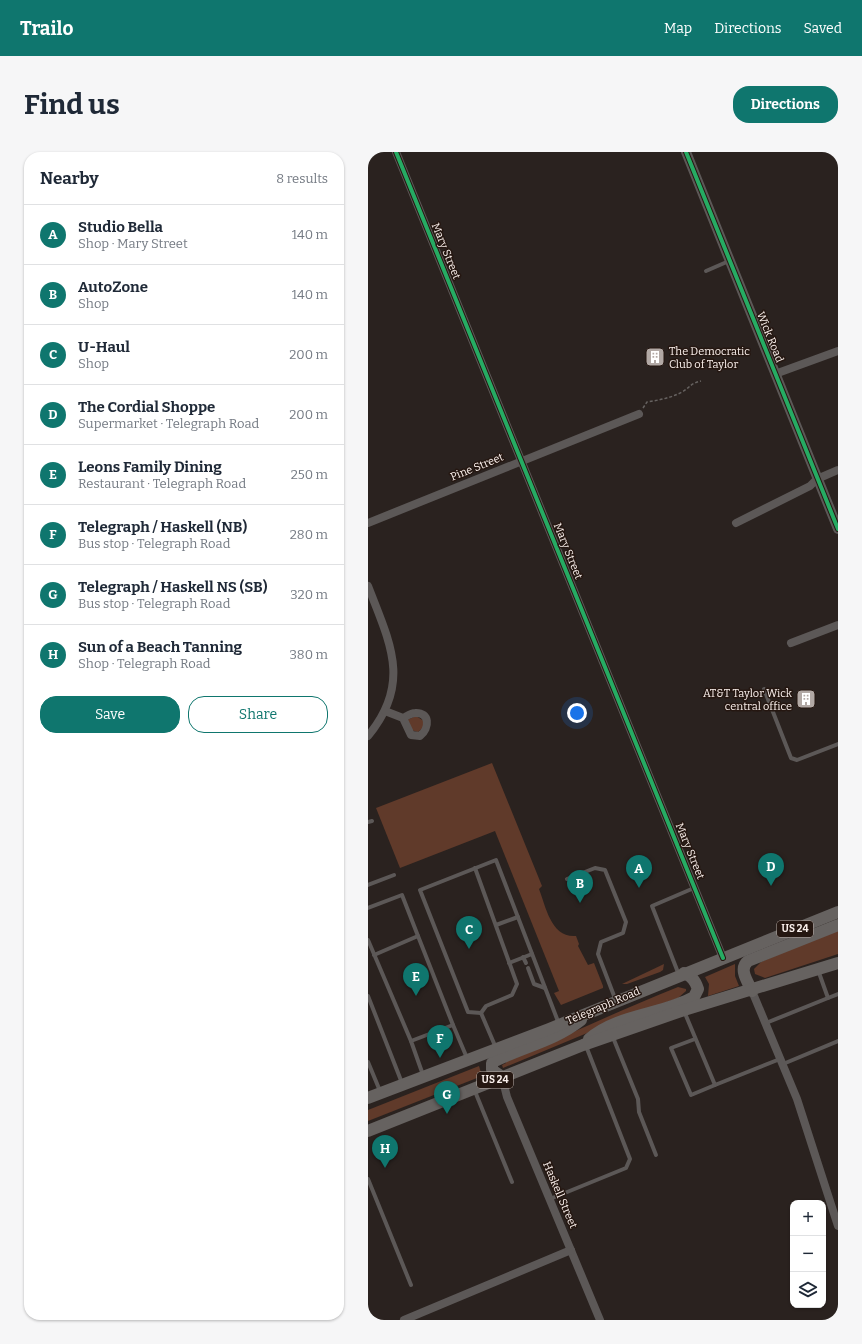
<!DOCTYPE html>
<html lang="en">
<head>
<meta charset="utf-8">
<style>
  body { margin:0; font-family:Bitter,serif; background:#f6f6f7; color:#1f2937 }
  .controls { position:absolute; right:12px; bottom:12px; display:grid; overflow:hidden; border-radius:8px; box-shadow:0 1px 3px #0004 }
  .controls button { width:36px; height:36px; display:grid; place-items:center; padding:0; border:0; border-bottom:1px solid #e0e1e3; background:#fff; color:#1f2937; font:20px sans-serif }
  .you { position:absolute; left:209px; top:561px; width:14px; height:14px; margin:-10px; border:3px solid #fff; border-radius:50%; background:#1a73e8; box-shadow:0 0 0 6px #1a73e833 }
  .badge { display:grid; place-items:center; width:26px; height:26px; border-radius:50%; background:#0f766e; color:#fff; font-size:13px; font-weight:700 }
  .pin { position:absolute; translate:-50% -33px; filter:drop-shadow(0 1px 2px #0008) }
  .pin::after { content:''; position:absolute; top:21px; width:14px; height:12px; background:inherit; clip-path:polygon(0 0,100% 0,50% 100%) }
  .list { margin:0; padding:0; list-style:none }
  h2 { display:flex; justify-content:space-between; align-items:center; height:52px; margin:0; padding:0 16px; font-size:17px }
  h2 small { font-size:13px; font-weight:400; color:#747a83 }
  .list li { display:grid; grid-template-columns:26px 1fr auto; gap:12px; align-items:center; box-sizing:border-box; height:60px; padding:0 16px; border-top:1px solid #e0e1e3 }
  .list b { display:block; font-size:15px; white-space:nowrap }
  .list p { margin:0; font-size:13px; white-space:nowrap; color:#747a83 }
  .list em { font-size:13px; font-style:normal; color:#747a83 }
  .actions { display:flex; gap:8px; padding:12px 16px }
  .actions a { flex:1; padding:9px 0; border:1px solid #0f766e; border-radius:16px; text-align:center; font-size:14px; color:#0f766e }
  .actions .main { background:#0f766e; color:#fff }
  .icon { flex:none; width:22px; height:22px; fill:none; stroke:currentColor; stroke-width:2; stroke-linecap:round; stroke-linejoin:round }
  .map { position:relative; flex:none; width:470px; height:1168px; overflow:hidden; border-radius:16px }
  header { display:flex; align-items:center; gap:24px; box-sizing:border-box; height:56px; padding:0 20px; background:#0f766e; color:#fff }
  header strong { font-size:19px }
  nav { display:flex; gap:22px; margin-inline-start:auto; font-size:14px }
  .intro { display:flex; align-items:center; justify-content:space-between; box-sizing:border-box; height:96px; padding:0 24px }
  h1 { margin:0; font-size:28px }
  .button { padding:10px 18px; border-radius:16px; background:#0f766e; color:#fff; font-size:14px; font-weight:700 }
  main { display:flex; gap:24px; padding:0 24px }
  aside { flex:1; background:#fff; border-radius:16px; box-shadow:0 1px 3px #0004 }
  .map>svg:first-child { display:block }
  .green { fill:#603a2a }
  .lines { fill:none; stroke-linecap:round; stroke-linejoin:round }
  .path { stroke:#666260; stroke-width:1.5; stroke-dasharray:3 2; stroke-linecap:butt }
  .service { stroke:#5c5857; stroke-width:4 }
  .minor { stroke:#5c5857; stroke-width:8 }
  .tertiary { stroke:#5c5857; stroke-width:10 }
  .primary { stroke:#666260; stroke-width:12 }
  .cycleway-casing { stroke:#251711; stroke-width:6 }
  .cycleway { stroke:#26ab63; stroke-width:4 }
  .labels { text-anchor:middle; dominant-baseline:central; stroke-width:3; stroke-linejoin:round; paint-order:stroke }
  .shield { fill:#251711; stroke:#bbb0ab; stroke-width:1 }
  .shield-label { font-size:10px; font-weight:bold; fill:#fbf1ed }
  .street-label { font-size:11px; fill:#fbf1ed; stroke:#251711 }
  .poi-label { font-size:11px; fill:#fbf1ed; stroke:#251711; text-anchor:start }
</style>
</head>
<body>
<header>
<strong>Trailo</strong>
<nav><a>Map</a><a>Directions</a><a>Saved</a></nav>
</header>
<div class="intro"><h1>Find us</h1><a class="button">Directions</a></div>
<main>
<aside>
<h2>Nearby<small>8 results</small></h2>
<ul class="list">
<li><span class="badge">A</span><div><b>Studio Bella</b><p>Shop · Mary Street</p></div><em>140 m</em></li>
<li><span class="badge">B</span><div><b>AutoZone</b><p>Shop</p></div><em>140 m</em></li>
<li><span class="badge">C</span><div><b>U-Haul</b><p>Shop</p></div><em>200 m</em></li>
<li><span class="badge">D</span><div><b>The Cordial Shoppe</b><p>Supermarket · Telegraph Road</p></div><em>200 m</em></li>
<li><span class="badge">E</span><div><b>Leons Family Dining</b><p>Restaurant · Telegraph Road</p></div><em>250 m</em></li>
<li><span class="badge">F</span><div><b>Telegraph / Haskell (NB)</b><p>Bus stop · Telegraph Road</p></div><em>280 m</em></li>
<li><span class="badge">G</span><div><b>Telegraph / Haskell NS (SB)</b><p>Bus stop · Telegraph Road</p></div><em>320 m</em></li>
<li><span class="badge">H</span><div><b>Sun of a Beach Tanning</b><p>Shop · Telegraph Road</p></div><em>380 m</em></li>
</ul>
<div class="actions"><a class="main">Save</a><a>Share</a></div>
</aside>
<div class="map">
<svg width="470" height="1168" viewBox="0 0 470 1168">
  <rect width="100%" height="100%" fill="#2a221f"/>
  <!-- green -->
  <g class="green">
    <path d="M48,564L56,569V575L50,580L43,578L39,568Z"/>
    <path d="M124,611L174,734L171,737C178,755 183,786 208,784L211,792L210,794L220,813L226,811L235,834V836L193,853L186,841L191,839L127,679L32,716L8,656Z"/>
    <path d="M470,777V802L397,826L387,822L386,817L393,810Z"/>
    <path d="M296,812L295,818L292,820L259,832H254Z"/>
    <path d="M367,812V824L371,834L340,844L341,832L337,825Z"/>
    <path d="M310,835L318,837V839L310,846L248,869L135,916L134,913L138,911V909C196,885 252,858 310,835Z"/>
    <path d="M111,914L114,924L0,969V958Z"/>
  </g>
  <g class="lines">
    <!-- path -->
    <path class="path" d="M275,256L279,250C291,248 303,246 314,240C323,235 321,232 333,229"/>
    <!-- service -->
    <g class="service">
      <path d="M338,119L361,109"/>
      <path d="M396,537L423,606L429,608L470,592"/>
      <path d="M0,670L4,669"/>
      <path d="M107,716L149,832L144,843L118,854L113,861"/>
      <path d="M199,727L227,716L237,718L258,770L255,781L233,790L230,802L248,849"/>
      <path d="M0,733L26,723"/>
      <path d="M0,756L34,743L50,784"/>
      <path d="M128,773L150,765"/>
      <path d="M0,788L43,889"/>
      <path d="M6,803L50,784L85,873"/>
      <path d="M155,805L158,811"/>
      <path d="M141,811L164,802"/>
      <path d="M160,816L166,832L177,836"/>
      <path d="M311,823L284,754L326,736"/>
      <path d="M0,844L34,931"/>
      <path d="M460,846L470,842"/>
      <path d="M316,859L347,933L412,907"/>
      <path d="M113,861L100,860L52,738L128,708L191,872"/>
      <path d="M113,861L128,896"/>
      <path d="M398,871L460,846L450,818"/>
      <path d="M244,883L270,947L271,960L288,1003"/>
      <path d="M327,887L303,896L323,943L347,933"/>
      <path d="M0,910L12,939"/>
      <path d="M415,912L470,889"/>
      <path d="M55,923L43,889L85,873L99,906"/>
      <path d="M106,937L144,1030"/>
      <path d="M0,1027L43,1133"/>
      <path d="M182,1047L258,1016L262,1007L218,894"/>
    </g>
    <!-- minor -->
    <g class="minor">
      <path d="M28,0L355,806"/>
      <path d="M407,222L470,199"/>
      <path d="M0,371L271,262"/>
      <path d="M368,371L442,334L449,327L470,318"/>
      <path d="M0,434C22,491 44,531 0,584"/>
      <path d="M423,491L470,473"/>
      <path d="M17,559L35,566C39,564 43,561 47,561C62,560 62,576 52,584L43,583L35,566"/>
      <path d="M384,839L429,947L470,1074"/>
      <path d="M134,925L139,945L232,1168"/>
      <path d="M36,1168L203,1098"/>
    </g>
    <!-- tertiary -->
    <path class="tertiary" d="M318,0L470,377"/>
    <!-- primary -->
    <g class="primary">
      <path d="M384,839C380,830 370,817 380,809L470,773"/>
      <path d="M221,887C250,862 293,863 326,845L330,837C327,828 324,825 316,821"/>
      <path d="M134,925L124,918V911L127,909C157,894 186,889 213,868"/>
      <path d="M0,946L181,877L470,760"/>
      <path d="M0,979L215,893L316,858L470,811"/>
    </g>
    <defs>
      <g id="cycleway">
        <path d="M28,0L355,806"/>
        <path d="M318,0L470,377"/>
      </g>
    </defs>
    <!-- cycleway casing -->
    <use href="#cycleway" class="cycleway-casing"/>
    <!-- cycleway -->
    <use href="#cycleway" class="cycleway"/>
  </g>
  <!-- icons -->
  <defs>
    <symbol id="building-square" viewBox="-11 -11 22 22"><rect x="-9" y="-9" width="18" height="18" rx="4" fill="#b2a9a5" stroke="#251711"/><path d="M-4-6H4V6H1V3H-1V6H-4ZM-2.5-4.3h1.7v1.8h-1.7ZM.8-4.3h1.7v1.8H.8ZM-2.5-1h1.7V.8h-1.7ZM.8-1h1.7V.8H.8Z" fill="#fff"/></symbol>
  </defs>
  <g fill-rule="evenodd">
    <use href="#building-square" x="276" y="194" width="22" height="22"/>
    <use href="#building-square" x="427" y="536" width="22" height="22"/>
  </g>
  <g class="labels">
    <!-- shield labels -->
    <g class="shield">
      <rect x="409" y="769" width="36" height="16" rx="3"/>
      <rect x="109" y="920" width="36" height="16" rx="3"/>
    </g>
    <g class="shield-label">
      <text x="427" y="777">US 24</text>
      <text x="127" y="928">US 24</text>
    </g>
    <!-- street labels -->
    <g class="street-label">
      <text transform="translate(78 99) rotate(68)">Mary Street</text>
      <text transform="translate(402 185) rotate(68)">Wick Road</text>
      <text transform="translate(109 315) rotate(-22)">Pine Street</text>
      <text transform="translate(200 399) rotate(68)">Mary Street</text>
      <text transform="translate(322 699) rotate(68)">Mary Street</text>
      <text transform="translate(235 854) rotate(-23)">Telegraph Road</text>
      <text transform="translate(192 1043) rotate(67)">Haskell Street</text>
    </g>
    <!-- poi labels -->
    <g class="poi-label">
      <text x="301" y="199">The Democratic<tspan x="301" dy="13">Club of Taylor</tspan></text>
      <text x="424" y="541" text-anchor="end">AT&amp;T Taylor Wick<tspan x="424" dy="13">central office</tspan></text>
    </g>
  </g>
</svg>
<div class="controls">
<button>+</button>
<button>−</button>
<button><svg class="icon" aria-label="layers" viewBox="0 0 24 24"><path d="M12 4l9 5-9 5-9-5zM3 14l9 5 9-5"/></svg></button>
</div>
<div class="you"></div>
<div class="pin badge" style="left:271px;top:736px">A</div>
<div class="pin badge" style="left:212px;top:751px">B</div>
<div class="pin badge" style="left:101px;top:797px">C</div>
<div class="pin badge" style="left:403px;top:734px">D</div>
<div class="pin badge" style="left:48px;top:844px">E</div>
<div class="pin badge" style="left:72px;top:906px">F</div>
<div class="pin badge" style="left:79px;top:962px">G</div>
<div class="pin badge" style="left:17px;top:1016px">H</div>
</div>
</main>
</body>
</html>
